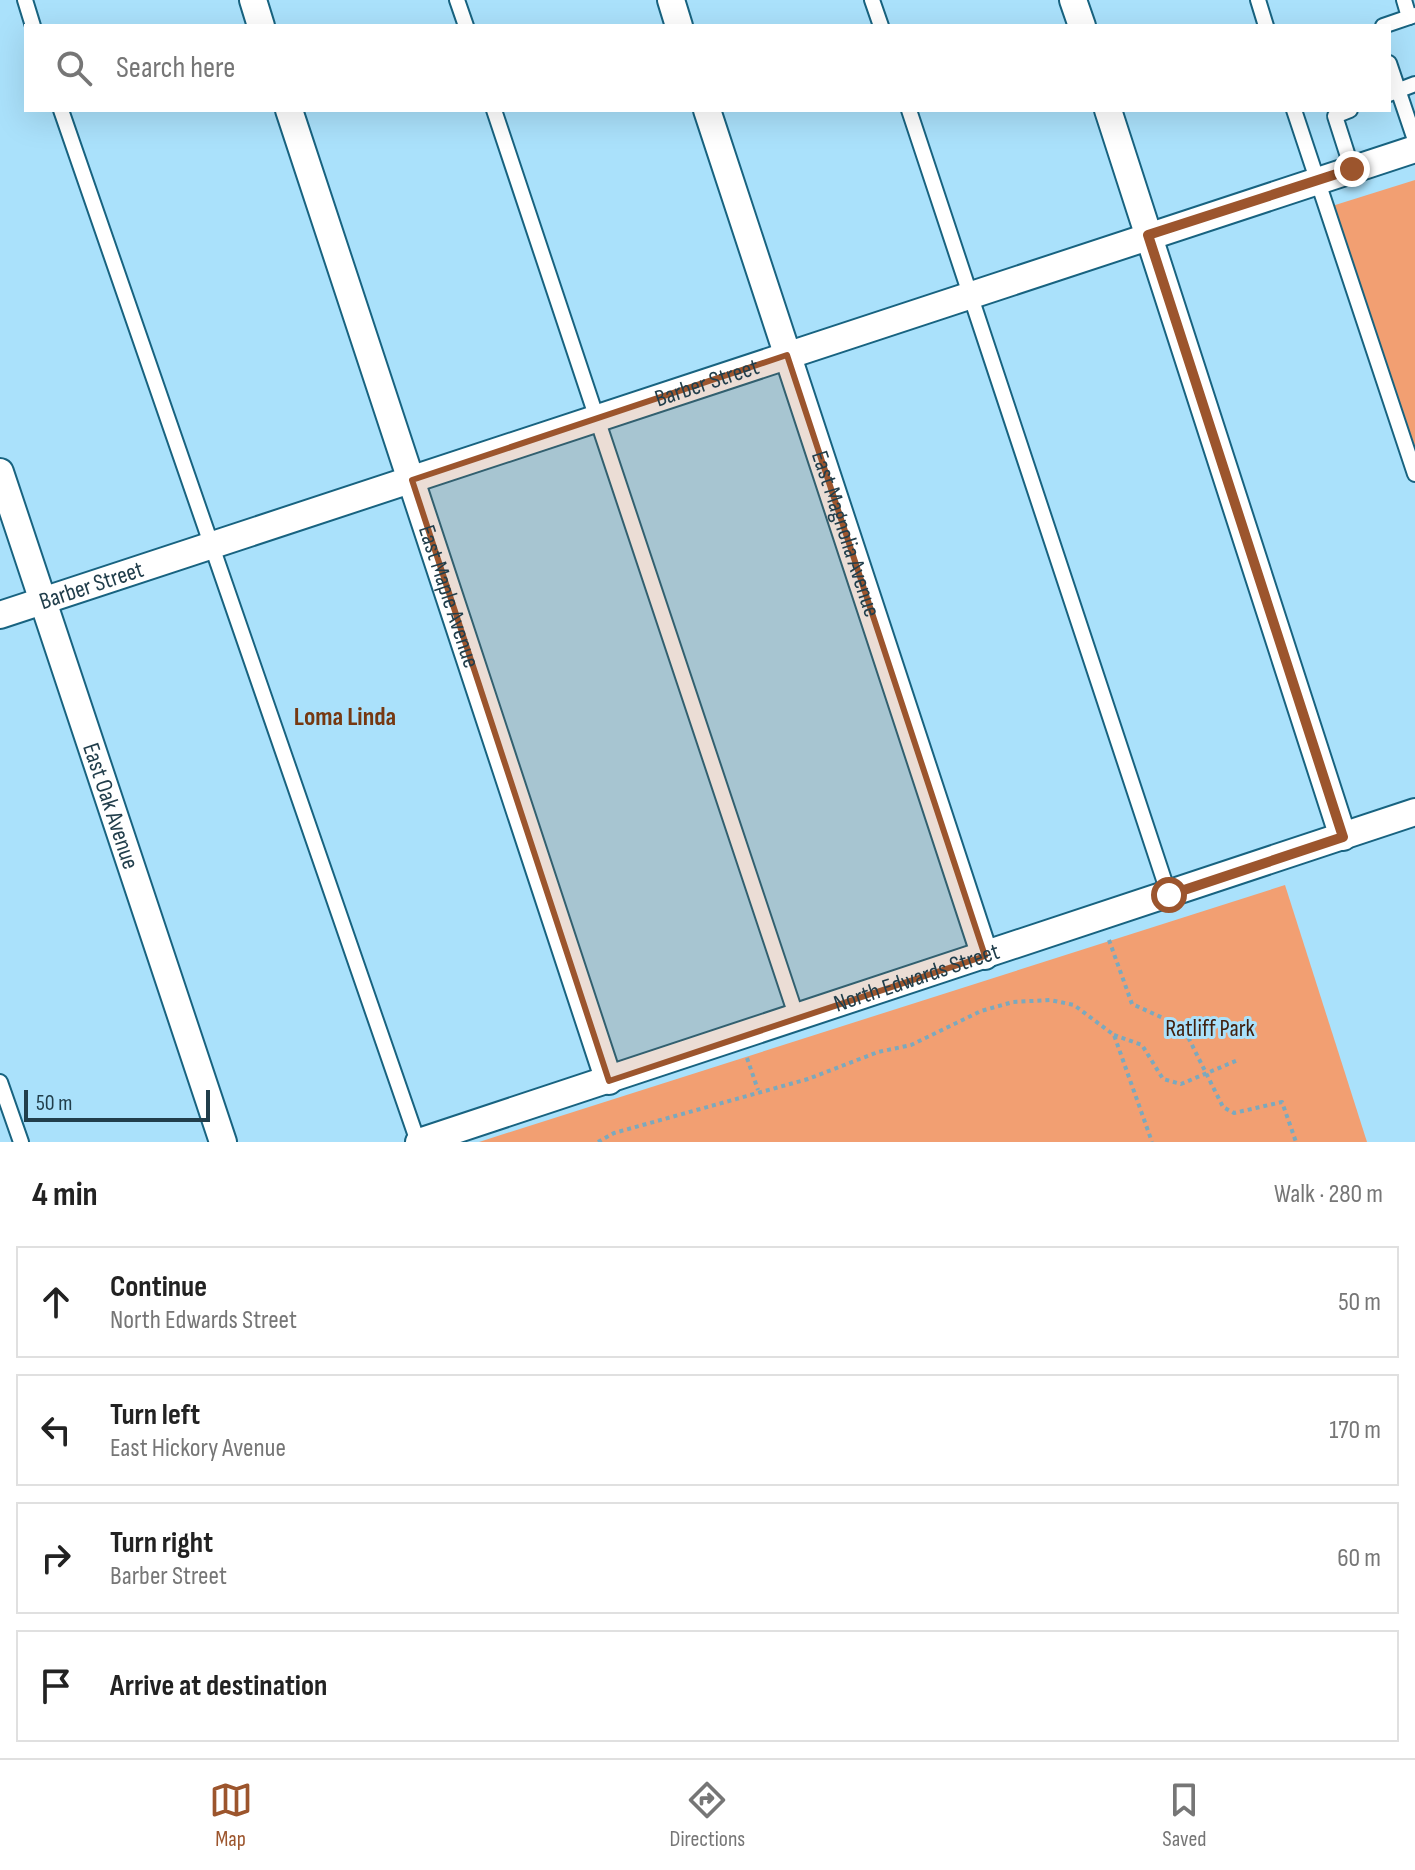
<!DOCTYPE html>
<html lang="en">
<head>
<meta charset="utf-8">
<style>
  body { margin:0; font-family:"Sofia Sans Condensed",sans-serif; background:#f2f2f2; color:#222 }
  .scale { position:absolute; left:24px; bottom:20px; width:186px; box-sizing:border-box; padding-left:8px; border:4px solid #213e4b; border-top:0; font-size:22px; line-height:28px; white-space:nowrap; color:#213e4b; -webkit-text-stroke:6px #aae1fb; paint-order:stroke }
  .stop { position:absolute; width:24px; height:24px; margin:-18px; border:6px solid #9c552d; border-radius:50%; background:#fff }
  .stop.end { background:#9c552d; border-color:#fff; box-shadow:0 2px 8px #0008 }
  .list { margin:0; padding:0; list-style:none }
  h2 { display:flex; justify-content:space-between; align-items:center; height:104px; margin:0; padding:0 32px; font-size:34px }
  h2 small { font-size:26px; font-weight:400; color:#767676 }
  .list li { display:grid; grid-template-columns:52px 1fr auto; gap:24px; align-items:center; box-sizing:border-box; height:112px; margin:0 16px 16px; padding:0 16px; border:2px solid #e0e0e0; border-radius:0px }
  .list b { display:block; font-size:30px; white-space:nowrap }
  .list p { margin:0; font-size:26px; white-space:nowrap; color:#767676 }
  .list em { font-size:26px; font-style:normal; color:#767676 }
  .icon { flex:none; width:44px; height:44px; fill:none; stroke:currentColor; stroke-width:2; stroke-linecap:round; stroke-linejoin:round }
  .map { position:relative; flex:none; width:1415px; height:1142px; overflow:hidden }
  .search { position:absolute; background:#fff; box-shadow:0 8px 32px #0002; left:24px; right:24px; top:24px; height:88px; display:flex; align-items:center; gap:20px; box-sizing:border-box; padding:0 28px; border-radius:0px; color:#767676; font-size:30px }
  .sheet { height:616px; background:#fff }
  nav { display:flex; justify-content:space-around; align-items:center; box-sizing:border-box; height:112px; border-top:2px solid #e0e0e0; background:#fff; font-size:22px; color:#767676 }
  nav a { display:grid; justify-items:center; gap:4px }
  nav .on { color:#9c552d }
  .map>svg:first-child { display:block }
  .green { fill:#f29f72 }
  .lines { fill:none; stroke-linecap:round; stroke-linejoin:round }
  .lane-casing { stroke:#186380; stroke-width:18 }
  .street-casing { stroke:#186380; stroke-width:30 }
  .path { stroke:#7ba9be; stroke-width:4; stroke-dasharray:4 4; stroke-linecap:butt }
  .lane { stroke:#fff; stroke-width:14 }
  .street { stroke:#fff; stroke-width:26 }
  .route { stroke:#9c552d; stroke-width:10 }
  .marked { fill:#9c552d; fill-opacity:0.2; stroke:#9c552d; stroke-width:6; stroke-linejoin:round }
  .labels { text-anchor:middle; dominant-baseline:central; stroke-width:6; stroke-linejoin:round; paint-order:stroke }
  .street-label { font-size:24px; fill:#213e4b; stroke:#aae1fb }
  .park-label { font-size:24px; fill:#41200e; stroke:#aae1fb }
  .neighbourhood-label { font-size:26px; font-weight:bold; fill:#763811; stroke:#aae1fb }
</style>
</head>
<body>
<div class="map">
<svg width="1415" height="1142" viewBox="0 0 1415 1142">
  <rect width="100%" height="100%" fill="#aae1fb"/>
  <!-- green -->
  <g class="green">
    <path d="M1415,180V456L1332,206Z"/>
    <path d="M1285,885L1367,1142H479Z"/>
  </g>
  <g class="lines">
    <defs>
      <g id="lane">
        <path d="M25,0L33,26"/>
        <path d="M457,0L466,26"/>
        <path d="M872,0L881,26"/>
        <path d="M1258,0L1266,26"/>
        <path d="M1404,0L1409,17"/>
        <path d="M1383,26L1415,15"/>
        <path d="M1389,63L1415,140"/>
        <path d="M1389,94L1415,84"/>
        <path d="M61,110L418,1142"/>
        <path d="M494,110L797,1018"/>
        <path d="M909,110L1169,895"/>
        <path d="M1294,110L1415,474"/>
        <path d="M1350,110L1335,116L1352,169"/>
        <path d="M0,1082L21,1142"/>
      </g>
      <g id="street">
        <path d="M253,0L261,26"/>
        <path d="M671,0L679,26"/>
        <path d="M1073,0L1082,26"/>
        <path id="s1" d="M289,110L609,1081"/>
        <path id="s2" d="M707,110L985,956"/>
        <path d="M1108,110L1343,837"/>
        <path id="s3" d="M0,472L223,1142"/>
        <path id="s4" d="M0,615L1415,149"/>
        <path id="s5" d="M419,1142L1415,812"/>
      </g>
    </defs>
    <!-- lane casing -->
    <use href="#lane" class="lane-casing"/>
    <!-- street casing -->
    <use href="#street" class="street-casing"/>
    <!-- path -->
    <g class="path">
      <path d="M1109,940L1132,1004L1183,1027L1223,1107L1234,1113L1282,1102L1296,1142"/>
      <path d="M1114,1035L1142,1045L1163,1079L1181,1084L1238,1060"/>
      <path d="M747,1058L758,1090"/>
      <path d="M598,1142L614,1133L808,1079L878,1052L911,1045L981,1011L1013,1002L1050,1000L1074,1005L1114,1035L1152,1142"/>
    </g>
    <!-- lane -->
    <use href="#lane" class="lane"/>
    <!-- street -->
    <use href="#street" class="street"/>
  </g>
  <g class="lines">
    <!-- route -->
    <path class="route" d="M1169,895L1343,837L1148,235L1352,169"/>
  </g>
  <!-- marked area -->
  <path class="marked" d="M787,355L985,956L609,1081L412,480Z"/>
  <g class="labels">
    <!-- street labels -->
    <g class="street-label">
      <text stroke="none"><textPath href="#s4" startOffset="744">Barber Street</textPath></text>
      <text stroke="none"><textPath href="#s2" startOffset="446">East Magnolia Avenue</textPath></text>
      <text stroke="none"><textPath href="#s4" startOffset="96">Barber Street</textPath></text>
      <text stroke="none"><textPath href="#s1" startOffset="512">East Maple Avenue</textPath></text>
      <text stroke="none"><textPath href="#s3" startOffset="352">East Oak Avenue</textPath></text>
      <text stroke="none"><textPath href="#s5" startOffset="524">North Edwards Street</textPath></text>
    </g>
    <!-- park labels -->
    <g class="park-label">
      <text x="1210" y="1028">Ratliff Park</text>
    </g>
    <!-- neighbourhood labels -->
    <g class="neighbourhood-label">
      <text x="345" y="717">Loma Linda</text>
    </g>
  </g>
</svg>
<div class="scale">50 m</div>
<div class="stop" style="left:1169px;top:895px"></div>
<div class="stop end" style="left:1352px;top:169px"></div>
<div class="search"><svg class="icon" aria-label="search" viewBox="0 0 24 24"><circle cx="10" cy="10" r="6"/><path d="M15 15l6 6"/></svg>Search here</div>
</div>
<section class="sheet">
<h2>4 min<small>Walk · 280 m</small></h2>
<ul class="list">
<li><svg class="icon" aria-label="ahead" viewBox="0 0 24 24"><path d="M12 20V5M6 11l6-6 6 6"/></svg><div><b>Continue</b><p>North Edwards Street</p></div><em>50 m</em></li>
<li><svg class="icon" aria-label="left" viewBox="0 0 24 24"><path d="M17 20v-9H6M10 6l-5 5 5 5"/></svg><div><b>Turn left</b><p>East Hickory Avenue</p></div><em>170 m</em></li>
<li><svg class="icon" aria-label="right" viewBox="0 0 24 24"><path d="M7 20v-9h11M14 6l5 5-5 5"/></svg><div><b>Turn right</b><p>Barber Street</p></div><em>60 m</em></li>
<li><svg class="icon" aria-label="arrive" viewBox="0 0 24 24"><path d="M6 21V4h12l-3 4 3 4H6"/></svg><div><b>Arrive at destination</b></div></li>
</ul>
</section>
<nav>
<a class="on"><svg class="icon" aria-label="map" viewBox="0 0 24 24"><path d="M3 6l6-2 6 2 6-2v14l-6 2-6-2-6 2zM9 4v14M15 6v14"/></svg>Map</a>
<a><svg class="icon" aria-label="directions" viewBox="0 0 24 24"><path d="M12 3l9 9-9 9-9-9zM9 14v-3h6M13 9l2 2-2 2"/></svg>Directions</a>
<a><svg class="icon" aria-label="saved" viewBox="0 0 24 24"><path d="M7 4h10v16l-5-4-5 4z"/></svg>Saved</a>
</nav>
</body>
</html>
